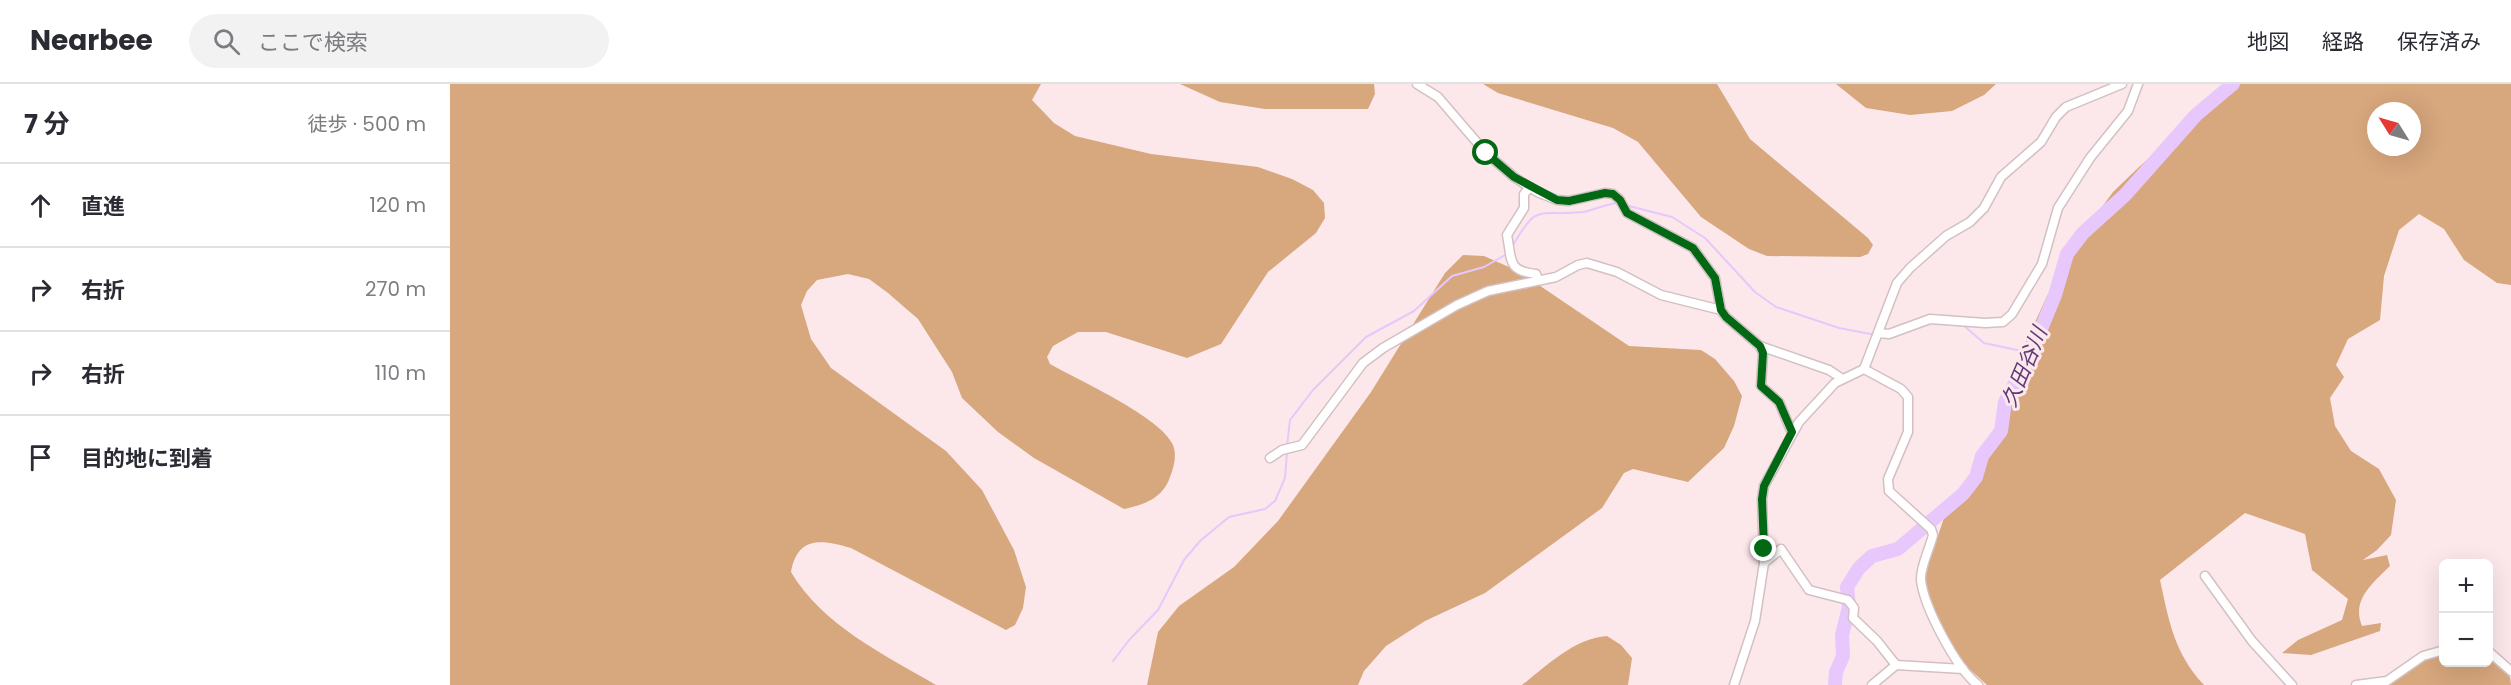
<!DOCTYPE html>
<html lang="ja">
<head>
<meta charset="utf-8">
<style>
  body { margin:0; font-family:Poppins,"Noto Sans JP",sans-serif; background:#f2f2f3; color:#2b2b33 }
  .controls { position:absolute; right:18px; bottom:18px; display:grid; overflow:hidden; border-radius:9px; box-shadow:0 6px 24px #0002 }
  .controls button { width:54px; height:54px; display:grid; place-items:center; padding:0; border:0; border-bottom:2px solid #e1e1e2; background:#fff; color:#2b2b33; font:30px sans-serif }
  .compass { position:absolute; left:1917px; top:18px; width:54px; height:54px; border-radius:50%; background:#fff; box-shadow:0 6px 24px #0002; rotate:307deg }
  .stop { position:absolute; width:18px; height:18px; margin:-14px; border:4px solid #026814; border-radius:50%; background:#fff }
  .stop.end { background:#026814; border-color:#fff; box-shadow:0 2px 6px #0008 }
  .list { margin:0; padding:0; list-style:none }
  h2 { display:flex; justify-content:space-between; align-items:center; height:78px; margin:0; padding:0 24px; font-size:26px }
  h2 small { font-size:20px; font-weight:400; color:#7c7c81 }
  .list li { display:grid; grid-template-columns:39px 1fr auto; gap:18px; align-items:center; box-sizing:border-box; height:84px; padding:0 24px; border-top:2px solid #e1e1e2 }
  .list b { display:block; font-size:22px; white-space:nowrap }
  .list em { font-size:20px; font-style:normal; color:#7c7c81 }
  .icon { flex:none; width:33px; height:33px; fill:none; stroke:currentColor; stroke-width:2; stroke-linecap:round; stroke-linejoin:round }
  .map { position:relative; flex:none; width:2061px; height:601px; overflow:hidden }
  header { display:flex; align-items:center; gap:36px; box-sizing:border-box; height:84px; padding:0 30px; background:#fff; border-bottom:2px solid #e1e1e2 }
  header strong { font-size:28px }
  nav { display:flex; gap:33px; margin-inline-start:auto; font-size:21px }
  .search { width:420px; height:54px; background:#f2f2f3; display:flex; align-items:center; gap:15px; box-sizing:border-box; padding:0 21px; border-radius:33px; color:#7c7c81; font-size:22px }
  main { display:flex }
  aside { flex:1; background:#fff }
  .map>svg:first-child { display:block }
  .forest { fill:#d7a77d; fill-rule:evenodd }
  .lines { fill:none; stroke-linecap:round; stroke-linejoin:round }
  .stream { stroke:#e7c7fc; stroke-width:2 }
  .river { stroke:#e7c7fc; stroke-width:14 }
  .minor-casing { stroke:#d3c0c3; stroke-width:11 }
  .minor { stroke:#fff; stroke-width:8 }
  .route { stroke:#026814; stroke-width:8 }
  .labels { text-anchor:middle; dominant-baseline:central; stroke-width:6; stroke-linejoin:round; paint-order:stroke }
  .water-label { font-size:21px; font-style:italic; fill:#603978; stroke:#fce8eb }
</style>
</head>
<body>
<header>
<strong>Nearbee</strong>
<div class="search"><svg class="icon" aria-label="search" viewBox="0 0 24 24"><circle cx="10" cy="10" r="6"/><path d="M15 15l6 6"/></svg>ここで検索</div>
<nav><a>地図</a><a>経路</a><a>保存済み</a></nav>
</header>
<main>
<aside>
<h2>7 分<small>徒歩 · 500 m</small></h2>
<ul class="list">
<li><svg class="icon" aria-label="ahead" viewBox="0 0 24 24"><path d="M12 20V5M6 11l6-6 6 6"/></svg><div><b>直進</b></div><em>120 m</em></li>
<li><svg class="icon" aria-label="right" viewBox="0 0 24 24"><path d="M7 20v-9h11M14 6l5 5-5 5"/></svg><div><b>右折</b></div><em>270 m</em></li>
<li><svg class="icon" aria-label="right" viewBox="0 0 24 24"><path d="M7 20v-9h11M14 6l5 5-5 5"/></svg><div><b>右折</b></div><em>110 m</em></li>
<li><svg class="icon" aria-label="arrive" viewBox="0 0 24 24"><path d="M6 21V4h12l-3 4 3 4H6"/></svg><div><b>目的地に到着</b></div></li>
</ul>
</aside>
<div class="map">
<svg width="2061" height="601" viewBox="0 0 2061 601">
  <rect width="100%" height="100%" fill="#fce8eb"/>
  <!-- forest -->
  <g class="forest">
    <path d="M0,0H591L582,16L604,39L625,52L701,70L808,83L842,95L863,106L874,119L875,134L866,149L818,188L771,260L737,274L656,248H628L603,262L597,273L600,280C628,296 711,333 723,361C727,371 724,383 720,393C713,414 694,421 674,425L584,374L548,348L512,314L502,288L468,235L438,209L419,195L398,190L367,196L357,207L351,221L361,255L381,284L496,367L532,406L564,466L576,503L573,524L565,541L556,546L401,464C372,455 347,452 341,488C372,541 435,571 486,601H0Z"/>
    <path d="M730,0H924L925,10L918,25H815L770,18Z"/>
    <path d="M1033,0H1267L1300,55L1418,154L1423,161L1418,170L1410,173L1317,172L1299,165L1251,133L1188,58L1163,44L1048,9Z"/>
    <path d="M1386,0H1546L1534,11L1502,27L1460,31L1416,24Z"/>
    <path d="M1790,0H2061V201L2047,199L2014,176L1994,145L1969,130L1949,146L1934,192L1930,236L1898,255L1886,281L1894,293L1880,314L1885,342L1901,367L1929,385L1946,416L1941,451L1927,466L1913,476L1937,471L1940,482C1923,499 1901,516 1912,542L1931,539L1930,547L1861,571L1832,569L1848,556L1892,536L1898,515L1862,486L1855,450L1795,429L1710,496C1719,537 1724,569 1754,601H1537L1516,582L1497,558L1474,501L1476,487L1497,425L1523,399L1535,372L1555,346L1556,325L1564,305L1569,273L1597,212L1641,138L1663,108L1689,83L1734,43ZM1926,27H1962V63H1926Z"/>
    <path d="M1013,171L1034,172L1068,187L1179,262L1251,266L1265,275L1284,297L1292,312L1284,342L1274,364L1238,398L1183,385L1174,389L1152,424L1035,509L975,537L936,562L914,587L908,601H697L708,548L729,522L784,483L828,437L921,308L995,189Z"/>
    <path d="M1157,552L1171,561L1182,574L1178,601H1072C1098,581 1123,555 1157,552Z"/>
    <path d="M1993,569L1994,578H2038L2039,575L2060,593L2061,601H1938L1956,586L1977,574Z"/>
  </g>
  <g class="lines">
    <!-- stream -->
    <g class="stream">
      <path d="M1175,121L1222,133L1255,154L1305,208L1326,223L1389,244L1426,251"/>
      <path d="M1062,163C1088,117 1087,133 1133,128C1145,126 1157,119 1169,119"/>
      <path d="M1513,241L1534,259L1581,269"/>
      <path d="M837,362L840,336L863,306L916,253L964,227L1002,192L1034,183L1057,170"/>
      <path d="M663,577L680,555L708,526L734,476L750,457L779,433L815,425L825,417L835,394L837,368"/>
    </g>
    <!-- river -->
    <path class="river" d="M1385,601L1386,588L1393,572L1392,551L1399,523L1397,503L1409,484L1422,472L1448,465L1513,410L1526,393L1532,372L1551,347L1555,318L1581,269L1605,211L1617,170L1633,149L1675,111L1746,31L1783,0"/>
    <defs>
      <g id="minor">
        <path d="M967,0L988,13L1036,69L1064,93L1087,108L1107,116L1119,117L1155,109L1163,110L1170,116L1177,129L1243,164L1265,194L1271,226L1276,233L1310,262L1379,286L1391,294"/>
        <path d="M1080,103L1074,110V124L1057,151C1062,176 1057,187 1086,190L1088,195"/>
        <path d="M1428,249L1439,250L1480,235L1535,239L1553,238L1562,230L1592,180L1608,124L1640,74L1678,27L1688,0"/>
        <path d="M1310,262L1313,269L1311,302L1329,318L1342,349"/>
        <path d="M1414,285L1451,305L1458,313V348L1438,395L1439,407L1481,445L1483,451C1480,464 1470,483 1471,496C1474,523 1506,584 1528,601"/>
        <path d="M820,374L832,366L852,361L913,279L933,264L1007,221L1038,207L1106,193L1128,181L1137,179L1167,188L1211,211L1271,226"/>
        <path d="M1314,479L1331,465L1359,506L1398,516L1404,524L1403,534L1427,557L1446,581"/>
        <path d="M1755,492L1802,557L1842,601"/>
        <path d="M2038,567L2061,587"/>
        <path d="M1284,601L1305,537L1314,479L1312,415L1314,402L1349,338L1385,299L1414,285L1447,199L1460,184L1496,152L1520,138L1534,124L1551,93L1591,58L1606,33L1616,23L1672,0"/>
        <path d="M1422,601L1446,581L1513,585"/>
        <path d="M1906,601L1937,597L1973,572L1994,566"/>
      </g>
    </defs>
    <!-- minor casing -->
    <use href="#minor" class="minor-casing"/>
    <!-- minor -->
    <use href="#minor" class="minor"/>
  </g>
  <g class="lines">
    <!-- route -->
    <path class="route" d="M1036,69L1064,93L1107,116L1119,117L1155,109L1163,110L1170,116L1177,129L1243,164L1265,194L1271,226L1276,233L1310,262L1313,269L1311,302L1329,318L1342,348L1314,402L1312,415L1314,465"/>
  </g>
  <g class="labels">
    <!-- water labels -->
    <g class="water-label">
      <text transform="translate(1574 283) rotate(-67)">久田谷川</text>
    </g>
  </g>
</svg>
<div class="controls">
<button>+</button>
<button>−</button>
</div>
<svg class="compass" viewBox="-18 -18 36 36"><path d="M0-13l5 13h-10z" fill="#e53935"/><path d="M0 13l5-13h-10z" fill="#7c7c81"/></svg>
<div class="stop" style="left:1036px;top:69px"></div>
<div class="stop end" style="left:1314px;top:465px"></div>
</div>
</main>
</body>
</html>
